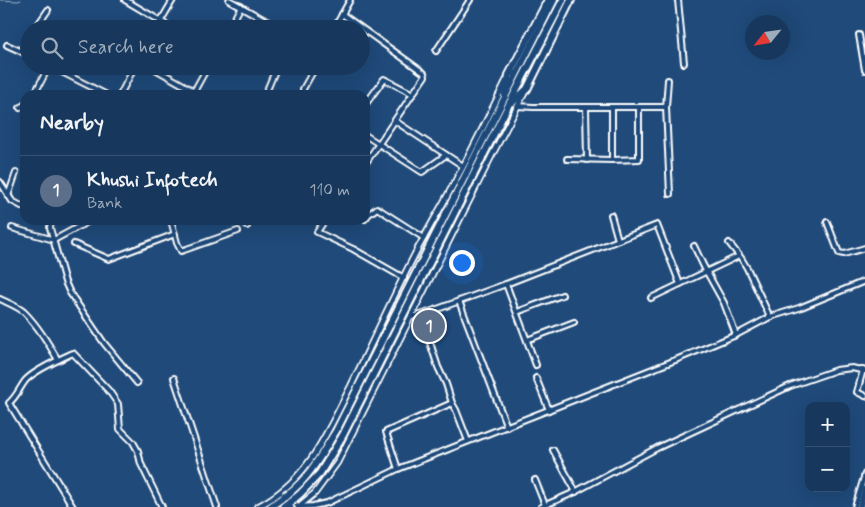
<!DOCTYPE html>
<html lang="en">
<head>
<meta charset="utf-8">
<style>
  body { margin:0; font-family:Mynerve,sans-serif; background:#203f62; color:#f1f3f6 }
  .controls { position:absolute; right:15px; bottom:15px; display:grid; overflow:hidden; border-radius:10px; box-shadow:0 5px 20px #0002 }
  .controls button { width:45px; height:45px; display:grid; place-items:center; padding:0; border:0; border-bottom:1px solid #365272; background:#17385c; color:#f1f3f6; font:25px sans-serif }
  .compass { position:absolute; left:745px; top:15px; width:45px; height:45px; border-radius:50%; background:#17385c; box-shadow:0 5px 20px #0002; rotate:240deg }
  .you { position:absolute; left:461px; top:262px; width:18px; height:18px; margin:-12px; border:4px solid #fff; border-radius:50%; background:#1a73e8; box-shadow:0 0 0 8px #1a73e833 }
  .badge { display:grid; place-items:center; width:32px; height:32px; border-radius:50%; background:#95b2f1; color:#fff; font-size:16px; font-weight:700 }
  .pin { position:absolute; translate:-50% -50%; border:2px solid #fff; box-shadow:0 1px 5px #0006 }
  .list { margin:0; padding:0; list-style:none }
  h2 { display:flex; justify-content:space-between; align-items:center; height:65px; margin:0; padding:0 20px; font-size:21px }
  h2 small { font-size:16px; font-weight:400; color:#9eacbb }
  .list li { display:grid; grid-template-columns:32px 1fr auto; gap:15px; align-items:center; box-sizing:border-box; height:70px; padding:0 20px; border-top:1px solid #365272 }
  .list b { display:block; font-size:19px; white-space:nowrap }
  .list p { margin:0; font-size:16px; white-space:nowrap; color:#9eacbb }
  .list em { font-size:16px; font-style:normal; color:#9eacbb }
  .icon { flex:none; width:28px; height:28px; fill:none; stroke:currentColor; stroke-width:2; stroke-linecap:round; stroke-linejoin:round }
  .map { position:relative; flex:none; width:865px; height:507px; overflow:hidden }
  .search { position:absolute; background:#17385c; box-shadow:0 5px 20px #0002; left:20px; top:20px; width:350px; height:55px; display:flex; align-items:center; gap:12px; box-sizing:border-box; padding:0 18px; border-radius:28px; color:#9eacbb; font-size:19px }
  .panel { position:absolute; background:#17385c; box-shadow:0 5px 20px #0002; left:20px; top:90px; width:350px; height:135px; border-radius:15px }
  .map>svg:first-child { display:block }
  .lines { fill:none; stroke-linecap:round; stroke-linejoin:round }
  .stream { stroke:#a3b5c8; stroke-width:1 }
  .minor-casing { stroke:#fff; stroke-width:8 }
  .tertiary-casing { stroke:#fff; stroke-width:8 }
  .primary-casing { stroke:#fff; stroke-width:9 }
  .trunk-casing { stroke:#fff; stroke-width:10 }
  .minor { stroke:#1f4a7a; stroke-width:4 }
  .tertiary { stroke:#1f4a7a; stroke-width:4.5 }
  .primary { stroke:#1f4a7a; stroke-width:5.5 }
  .trunk { stroke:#1f4a7a; stroke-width:6 }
  .trunk-bridge-casing { stroke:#fff; stroke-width:10; stroke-linecap:butt }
  .trunk-bridge { stroke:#1f4a7a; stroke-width:6 }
</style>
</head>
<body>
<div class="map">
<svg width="865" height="507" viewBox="0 0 865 507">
  <rect width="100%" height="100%" fill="#1f4a7a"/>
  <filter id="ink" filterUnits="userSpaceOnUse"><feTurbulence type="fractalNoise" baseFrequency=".02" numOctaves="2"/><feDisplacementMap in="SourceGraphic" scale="10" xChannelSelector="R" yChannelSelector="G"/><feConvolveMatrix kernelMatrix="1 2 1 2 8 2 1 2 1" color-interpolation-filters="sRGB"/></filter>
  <g filter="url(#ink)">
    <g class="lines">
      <!-- stream -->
      <path class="stream" d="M0,0L18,1L21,0"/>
      <defs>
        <g id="minor">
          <path d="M125,0L174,29"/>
          <path d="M229,0L281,29"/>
          <path d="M678,0L684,63"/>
          <path d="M342,14L424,73L425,76L365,164"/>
          <path d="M35,29L48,10"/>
          <path d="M71,29L72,27L79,29"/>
          <path d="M156,29L173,0"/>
          <path d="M229,29L241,6"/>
          <path d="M334,29L350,0"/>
          <path d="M859,35L865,70"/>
          <path d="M7,45L29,55"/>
          <path d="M21,51L29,38"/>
          <path d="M436,51L470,0"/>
          <path d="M50,66L107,95"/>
          <path d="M150,66L194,91"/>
          <path d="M668,80L666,107L670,194"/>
          <path d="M34,95L49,66"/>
          <path d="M120,95L135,66"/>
          <path d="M192,95L208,66"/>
          <path d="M265,95L277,66"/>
          <path d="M306,95L303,92V89L316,66"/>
          <path d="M365,105L384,79L413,94"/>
          <path d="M518,106L533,107H666"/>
          <path d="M586,107L587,160"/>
          <path d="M20,108L25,104"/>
          <path d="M395,121L463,166"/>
          <path d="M365,135L422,172L446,155"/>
          <path d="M567,159L612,160L639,159V107"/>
          <path d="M612,160V108"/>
          <path d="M0,182L12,201L25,208"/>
          <path d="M8,196L16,173"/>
          <path d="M611,215L618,240"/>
          <path d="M365,219L369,214L377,208L424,238"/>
          <path d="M51,220L50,228L65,282L70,293L104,343L137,383"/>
          <path d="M171,220L177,243L181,251L238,231"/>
          <path d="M246,220L247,226"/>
          <path d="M325,220L317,232L353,249L404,278"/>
          <path d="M827,222L839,253L844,254L865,248"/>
          <path d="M12,228L54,240L91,220"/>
          <path d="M729,243L741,258L747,268L770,317"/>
          <path d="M74,244L109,259L175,234"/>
          <path d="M694,246L704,267L724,303L736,335"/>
          <path d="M506,284L536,365"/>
          <path d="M651,298L739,256"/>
          <path d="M0,299C8,303 17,306 24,312C38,326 48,343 58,360"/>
          <path d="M459,301L507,427"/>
          <path d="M517,312L562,295"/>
          <path d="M421,315L438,367L446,384L452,403"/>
          <path d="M411,317L421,315L506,284L657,225L680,284"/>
          <path d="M527,340L574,322"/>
          <path d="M863,370L857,392L865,396"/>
          <path d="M174,378L217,507"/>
          <path d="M536,378L549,410"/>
          <path d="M553,450L576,492"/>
          <path d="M398,469L386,432L452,403L456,410L468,441"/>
          <path d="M535,480L545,505"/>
          <path d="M284,489L298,507L313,506L327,503L398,469L678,359L736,335L770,317L799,308L865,281"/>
          <path d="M73,507L9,403C17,396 19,389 25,381C32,372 62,358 73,353L109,391L118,404L120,429L133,442L138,451L141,464L162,507"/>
          <path d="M541,507L573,493L657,448L790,386L836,370L852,368L865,371"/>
          <path d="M855,507L865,474"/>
        </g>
        <g id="tertiary">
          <path d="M257,507C309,480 325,436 351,386C372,343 392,299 414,256C428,229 444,203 458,176C475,145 490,113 506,81"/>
          <path d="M298,507L315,493L337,463L375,388L492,155L524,94"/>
        </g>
        <path id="primary" d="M860,507L865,489"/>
        <g id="trunk">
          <path d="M505,94L509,75L548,0"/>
          <path d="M513,102L527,89L571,0"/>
          <path d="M289,493C310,477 322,453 336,431L554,0"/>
          <path d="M294,499L300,494L320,473L343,435L508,106L563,0"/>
          <path d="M270,507L285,496"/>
        </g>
      </defs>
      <!-- minor casing -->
      <use href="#minor" class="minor-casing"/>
      <!-- tertiary casing -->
      <use href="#tertiary" class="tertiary-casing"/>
      <!-- primary casing -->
      <use href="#primary" class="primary-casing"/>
      <!-- trunk casing -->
      <use href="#trunk" class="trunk-casing"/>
      <!-- minor -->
      <use href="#minor" class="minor"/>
      <!-- tertiary -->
      <use href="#tertiary" class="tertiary"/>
      <!-- primary -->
      <use href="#primary" class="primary"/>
      <!-- trunk -->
      <use href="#trunk" class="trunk"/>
      <defs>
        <g id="trunk-bridge">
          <path d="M285,496L289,493"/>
          <path d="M290,502L294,499"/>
        </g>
      </defs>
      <!-- trunk-bridge casing -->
      <use href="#trunk-bridge" class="trunk-bridge-casing"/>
      <!-- trunk-bridge -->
      <use href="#trunk-bridge" class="trunk-bridge"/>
    </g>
  </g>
</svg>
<div class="controls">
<button>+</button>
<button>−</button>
</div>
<svg class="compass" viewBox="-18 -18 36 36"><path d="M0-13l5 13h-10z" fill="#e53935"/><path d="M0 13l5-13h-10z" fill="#9eacbb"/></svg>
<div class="you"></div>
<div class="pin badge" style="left:429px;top:326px;background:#5c6f8a">1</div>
<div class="search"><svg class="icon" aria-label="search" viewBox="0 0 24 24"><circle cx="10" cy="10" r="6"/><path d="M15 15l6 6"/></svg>Search here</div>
<section class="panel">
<h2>Nearby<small></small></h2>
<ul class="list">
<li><span class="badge" style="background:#5c6f8a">1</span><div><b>Khushi Infotech</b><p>Bank</p></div><em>110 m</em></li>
</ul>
</section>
</div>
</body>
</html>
